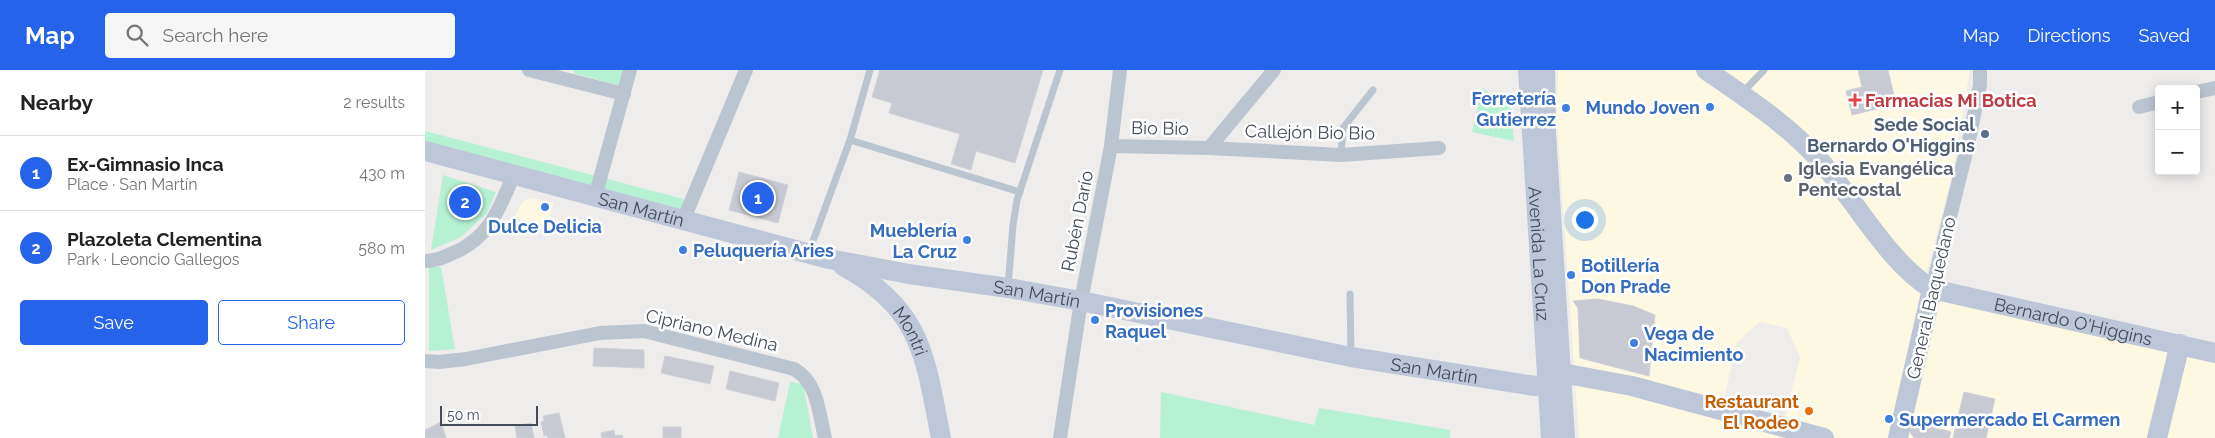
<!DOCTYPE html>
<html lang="en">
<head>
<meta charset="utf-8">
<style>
  body { margin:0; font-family:Raleway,sans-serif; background:#f6f6f6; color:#222 }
  .controls { position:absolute; right:15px; top:15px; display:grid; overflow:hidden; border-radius:5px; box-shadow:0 2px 12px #0003 }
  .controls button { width:45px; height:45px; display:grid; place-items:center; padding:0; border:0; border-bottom:1px solid #e0e0e0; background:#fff; color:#222; font:25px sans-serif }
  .scale { position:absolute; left:15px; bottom:12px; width:98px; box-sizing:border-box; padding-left:5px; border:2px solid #434d5a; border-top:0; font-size:14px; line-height:18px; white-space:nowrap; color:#434d5a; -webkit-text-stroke:4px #fff; paint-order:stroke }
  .you { position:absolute; left:1159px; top:149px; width:18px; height:18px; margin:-12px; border:4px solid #fff; border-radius:50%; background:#1a73e8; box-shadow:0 0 0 8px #1a73e833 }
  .badge { display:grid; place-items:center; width:32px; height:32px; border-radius:50%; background:#2563eb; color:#fff; font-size:16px; font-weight:700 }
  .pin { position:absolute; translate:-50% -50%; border:2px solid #fff; box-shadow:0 1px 5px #0006 }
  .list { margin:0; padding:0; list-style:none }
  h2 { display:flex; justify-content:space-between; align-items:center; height:65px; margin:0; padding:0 20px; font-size:21px }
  h2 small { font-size:16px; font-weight:400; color:#767676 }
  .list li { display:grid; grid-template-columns:32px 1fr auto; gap:15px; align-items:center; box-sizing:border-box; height:75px; padding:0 20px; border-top:1px solid #e0e0e0 }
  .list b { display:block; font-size:19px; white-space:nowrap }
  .list p { margin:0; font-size:16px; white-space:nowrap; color:#767676 }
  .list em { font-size:16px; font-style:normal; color:#767676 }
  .actions { display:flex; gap:10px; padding:15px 20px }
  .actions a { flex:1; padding:11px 0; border:1px solid #2563eb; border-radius:5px; text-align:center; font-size:18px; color:#2563eb }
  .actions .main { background:#2563eb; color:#fff }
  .icon { flex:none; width:28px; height:28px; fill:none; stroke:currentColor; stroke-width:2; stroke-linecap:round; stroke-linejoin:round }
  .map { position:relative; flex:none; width:1790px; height:368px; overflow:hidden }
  header { display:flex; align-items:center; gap:30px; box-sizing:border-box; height:70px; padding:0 25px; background:#2563eb; color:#fff }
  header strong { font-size:24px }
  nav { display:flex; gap:28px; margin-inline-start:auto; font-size:18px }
  .search { width:350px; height:45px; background:#f6f6f6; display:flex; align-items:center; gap:12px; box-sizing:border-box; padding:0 18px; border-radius:5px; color:#767676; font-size:19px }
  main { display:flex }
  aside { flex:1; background:#fff }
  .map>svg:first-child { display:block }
  .commercial { fill:#fdf8e2; fill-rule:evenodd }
  .green { fill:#b6f1d3 }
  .building { fill:#c7cad2; stroke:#cfd1d8 }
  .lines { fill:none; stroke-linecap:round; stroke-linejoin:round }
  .lane { stroke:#bbc5d0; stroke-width:7 }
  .street { stroke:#bbc5d0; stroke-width:14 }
  .secondary { stroke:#bdc7d7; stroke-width:20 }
  .health-dot { fill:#e0444e; stroke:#fff; stroke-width:2 }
  .shop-dot { fill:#3f7fe0; stroke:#fff; stroke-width:2 }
  .service-dot { fill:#5c6f8a; stroke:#fff; stroke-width:2 }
  .worship-dot { fill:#6b7280; stroke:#fff; stroke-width:2 }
  .food-dot { fill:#e8710a; stroke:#fff; stroke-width:2 }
  .labels { text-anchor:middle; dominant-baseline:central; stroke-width:5; stroke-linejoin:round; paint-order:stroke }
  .shop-label { font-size:18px; font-weight:bold; fill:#366cbe; stroke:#fff; text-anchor:start }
  .health-label { font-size:18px; font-weight:bold; fill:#be3a42; stroke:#fff; text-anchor:start }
  .service-label { font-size:18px; font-weight:bold; fill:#4e5e75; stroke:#fff; text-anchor:end }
  .street-label { font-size:18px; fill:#434d5a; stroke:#fff }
  .worship-label { font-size:18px; font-weight:bold; fill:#5b616d; stroke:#fff; text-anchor:start }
  .food-label { font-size:18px; font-weight:bold; fill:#c56008; stroke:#fff; text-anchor:end }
</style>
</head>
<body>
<header>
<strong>Map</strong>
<div class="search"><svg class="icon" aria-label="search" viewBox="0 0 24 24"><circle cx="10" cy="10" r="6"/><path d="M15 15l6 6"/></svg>Search here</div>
<nav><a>Map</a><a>Directions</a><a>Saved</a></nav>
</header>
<main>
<aside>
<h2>Nearby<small>2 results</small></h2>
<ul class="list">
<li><span class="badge">1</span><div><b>Ex-Gimnasio Inca</b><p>Place · San Martín</p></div><em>430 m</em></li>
<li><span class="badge">2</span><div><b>Plazoleta Clementina</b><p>Park · Leoncio Gallegos</p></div><em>580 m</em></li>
</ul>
<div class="actions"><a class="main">Save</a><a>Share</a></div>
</aside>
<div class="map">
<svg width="1790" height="368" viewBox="0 0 1790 368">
  <rect width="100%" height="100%" fill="#efecec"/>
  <!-- commercial -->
  <g class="commercial">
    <path d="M1133,0H1545L1528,101L1502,202L1499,222L1790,288V368H1154L1132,50ZM1335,252L1362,258L1375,288L1359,350L1298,333L1312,272Z"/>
    <path d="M108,128L129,133L122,156L89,148L96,134L100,130Z"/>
  </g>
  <!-- green -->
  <g class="green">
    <path d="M149,0H200L196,16L148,3Z"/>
    <path d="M1057,18L1086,36L1089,71L1047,62Z"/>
    <path d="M0,61L266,131L262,141L0,71Z"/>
    <path d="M18,105L71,122L62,143L36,167L6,180Z"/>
    <path d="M4,197H16L30,279L4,281Z"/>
    <path d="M365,312L378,314L388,368H353Z"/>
    <path d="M736,322L889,355L894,338L1025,360V368H735Z"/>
  </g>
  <!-- building -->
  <g class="building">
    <path d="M455,0H618L590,93L551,81L546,100L526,94L535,64L464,43L467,33L447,27Z"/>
    <path d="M1433,0H1463L1471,34L1427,45L1421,21L1437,17Z"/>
    <path d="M314,102L363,115L353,153L304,140Z"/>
    <path d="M1173,229L1208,236L1230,245L1224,306L1155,288L1153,238L1148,231Z"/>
    <path d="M169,278L219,280V298L168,296Z"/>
    <path d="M240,286L289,296L285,314L236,303Z"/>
    <path d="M305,301L354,313L350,331L301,319Z"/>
    <path d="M1539,322L1570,329L1561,368H1528Z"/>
    <path d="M134,343L140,368H123L122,365L119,366L116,352L119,351L118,346Z"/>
    <path d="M1490,345L1510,351L1508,357L1526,362L1524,368H1489L1485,362Z"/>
    <path d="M16,352L21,368H0V360Z"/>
    <path d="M106,353L109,368H92L90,356Z"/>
    <rect x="238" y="357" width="18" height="11"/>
    <path d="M189,360L190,366L197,365L198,368H177L176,363Z"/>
  </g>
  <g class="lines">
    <!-- lane -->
    <g class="lane">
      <path d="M1318,22L1339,0"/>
      <path d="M425,70L595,122"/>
      <path d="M916,85L918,58L948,20"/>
      <path d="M384,182L425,70L445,0"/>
      <path d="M583,217L588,155L592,130L635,0"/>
      <path d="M925,224L926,284"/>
    </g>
    <!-- street -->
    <g class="street">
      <path d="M104,0L199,24"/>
      <path d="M1771,22L1790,18"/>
      <path d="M1714,37L1734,32"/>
      <path d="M686,76L784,78L916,85L1014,78"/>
      <path d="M784,78L849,0"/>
      <path d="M170,127L205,0"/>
      <path d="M258,151L321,0"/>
      <path d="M0,191C10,191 17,188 26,184C64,169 74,140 89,104"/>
      <path d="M1507,219L1544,70L1555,15V0"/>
      <path d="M0,291L14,292L41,289L175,263L219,261L369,299C393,312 394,344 400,368"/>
      <path d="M635,368L656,231L686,76L695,0"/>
    </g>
    <!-- secondary -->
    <g class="secondary">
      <path id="s1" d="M1103,0L1126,368"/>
      <path d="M1120,0L1121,63L1140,368"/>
      <path id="s2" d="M1281,0C1322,28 1365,56 1397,93C1431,132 1464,193 1507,219L1790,283"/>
      <path id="s3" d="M0,81L404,189L484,204L583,218L656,231L926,287L1110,316L1122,314L1137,303L1207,316L1399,368"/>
      <path id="s4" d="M418,196C498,239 500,288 516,368"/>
      <path d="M1473,368L1507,219"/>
      <path d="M1732,368L1755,274"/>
    </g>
  </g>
  <!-- markers -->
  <path class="health-dot" d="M1427.5 22.5h5v5h5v5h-5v5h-5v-5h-5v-5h5z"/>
  <g class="shop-dot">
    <circle cx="1285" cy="37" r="5"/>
    <circle cx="1141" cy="38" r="5"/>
    <circle cx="120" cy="137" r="5"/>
    <circle cx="542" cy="170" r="5"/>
    <circle cx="258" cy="180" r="5"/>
    <circle cx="1146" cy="205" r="5"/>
    <circle cx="670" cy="250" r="5"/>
    <circle cx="1209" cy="273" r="5"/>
    <circle cx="1464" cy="349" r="5"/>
  </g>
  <circle class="service-dot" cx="1560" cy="64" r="5"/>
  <circle class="worship-dot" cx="1363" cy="108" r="5"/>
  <circle class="food-dot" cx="1384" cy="341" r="5"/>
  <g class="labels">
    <!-- shop labels -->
    <g class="shop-label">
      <text x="1131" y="28" text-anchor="end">Ferretería<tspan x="1131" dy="21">Gutierrez</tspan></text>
      <text x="1275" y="37" text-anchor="end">Mundo Joven</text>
      <text x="120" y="156" text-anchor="middle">Dulce Delicia</text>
      <text x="532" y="160" text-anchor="end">Mueblería<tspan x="532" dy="21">La Cruz</tspan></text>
      <text x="268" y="180">Peluquería Aries</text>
      <text x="1156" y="195">Botillería<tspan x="1156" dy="21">Don Prade</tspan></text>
      <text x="680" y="240">Provisiones<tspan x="680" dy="21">Raquel</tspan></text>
      <text x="1219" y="263">Vega de<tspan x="1219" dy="21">Nacimiento</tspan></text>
      <text x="1474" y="349">Supermercado El Carmen</text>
    </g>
    <!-- health labels -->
    <g class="health-label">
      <text x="1440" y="30">Farmacias Mi Botica</text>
    </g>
    <!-- service labels -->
    <g class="service-label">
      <text x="1550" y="54">Sede Social<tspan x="1550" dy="21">Bernardo O'Higgins</tspan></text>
    </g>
    <!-- street labels -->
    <g class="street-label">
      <text transform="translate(735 58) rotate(1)">Bio Bio</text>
      <text transform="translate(885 62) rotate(1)">Callejón Bio Bio</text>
      <text stroke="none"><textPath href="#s3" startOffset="224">San Martín</textPath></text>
      <text transform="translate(652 151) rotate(-79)">Rubén Darío</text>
      <text stroke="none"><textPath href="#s1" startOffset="184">Avenida La Cruz</textPath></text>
      <text stroke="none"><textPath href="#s3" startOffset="629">San Martín</textPath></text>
      <text transform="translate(1506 228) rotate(-77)">General Baquedano</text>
      <text stroke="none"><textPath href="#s2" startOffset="462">Bernardo O'Higgins</textPath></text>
      <text transform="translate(287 260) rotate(13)">Cipriano Medina</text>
      <text stroke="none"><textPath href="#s4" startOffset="96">Montri</textPath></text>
      <text stroke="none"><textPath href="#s3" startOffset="1034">San Martín</textPath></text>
    </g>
    <!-- worship labels -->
    <g class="worship-label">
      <text x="1373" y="98">Iglesia Evangélica<tspan x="1373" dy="21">Pentecostal</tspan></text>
    </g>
    <!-- food labels -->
    <g class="food-label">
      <text x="1374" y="331">Restaurant<tspan x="1374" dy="21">El Rodeo</tspan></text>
    </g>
  </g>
</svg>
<div class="controls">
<button>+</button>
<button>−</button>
</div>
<div class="scale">50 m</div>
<div class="you"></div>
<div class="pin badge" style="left:333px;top:128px">1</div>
<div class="pin badge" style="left:40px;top:132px">2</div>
</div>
</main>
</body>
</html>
